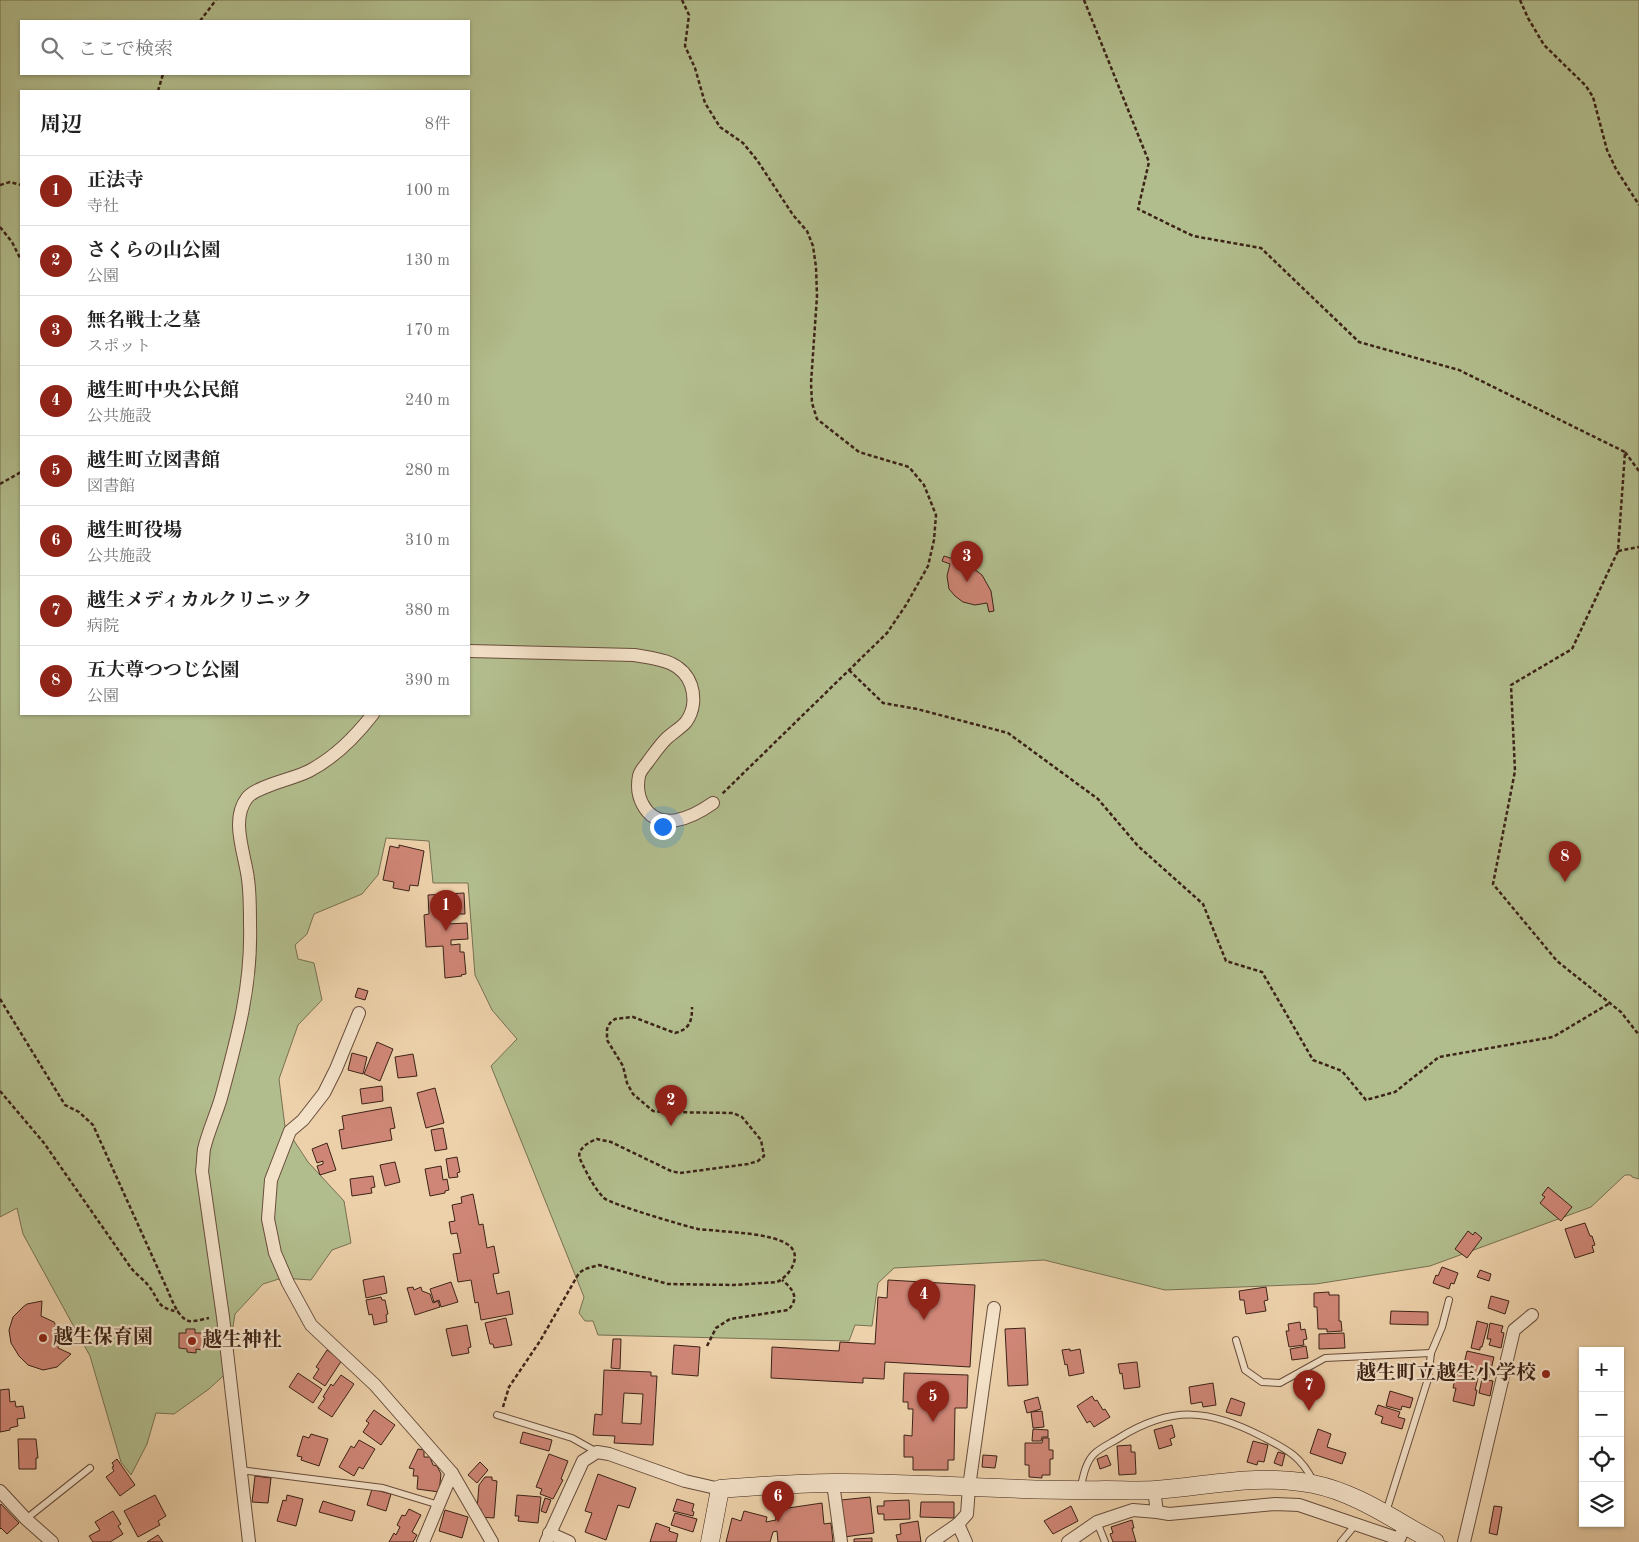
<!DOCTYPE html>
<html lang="ja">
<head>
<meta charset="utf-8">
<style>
  body { margin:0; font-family:"Old Standard TT","Noto Serif JP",serif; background:#f2f2f2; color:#222 }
  .controls { position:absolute; right:15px; bottom:15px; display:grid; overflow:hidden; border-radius:0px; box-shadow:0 1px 4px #0004 }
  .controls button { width:45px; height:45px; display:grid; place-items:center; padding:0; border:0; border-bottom:1px solid #e0e0e0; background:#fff; color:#222; font:25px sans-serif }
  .you { position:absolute; left:662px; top:826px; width:18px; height:18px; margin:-12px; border:4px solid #fff; border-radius:50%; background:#1a73e8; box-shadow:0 0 0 8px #1a73e833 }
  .badge { display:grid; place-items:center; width:32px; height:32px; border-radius:50%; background:#8f2418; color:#fff; font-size:16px; font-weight:700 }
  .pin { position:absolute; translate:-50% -41px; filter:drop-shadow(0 1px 2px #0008) }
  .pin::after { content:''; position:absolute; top:26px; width:18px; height:15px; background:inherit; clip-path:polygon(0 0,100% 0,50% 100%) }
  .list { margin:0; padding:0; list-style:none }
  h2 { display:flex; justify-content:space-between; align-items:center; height:65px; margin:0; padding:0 20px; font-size:21px }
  h2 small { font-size:16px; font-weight:400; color:#767676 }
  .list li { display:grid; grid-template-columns:32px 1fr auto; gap:15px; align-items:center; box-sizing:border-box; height:70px; padding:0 20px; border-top:1px solid #e0e0e0 }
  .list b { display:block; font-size:19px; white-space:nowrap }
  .list p { margin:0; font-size:16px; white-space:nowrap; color:#767676 }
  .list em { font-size:16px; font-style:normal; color:#767676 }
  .icon { flex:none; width:28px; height:28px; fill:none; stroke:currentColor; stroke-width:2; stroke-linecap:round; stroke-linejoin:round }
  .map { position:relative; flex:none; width:1639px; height:1542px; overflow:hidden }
  .search { position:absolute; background:#fff; box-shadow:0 1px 4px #0004; left:20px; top:20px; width:450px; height:55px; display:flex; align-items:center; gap:12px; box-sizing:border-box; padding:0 18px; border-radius:0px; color:#767676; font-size:19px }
  .panel { position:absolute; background:#fff; box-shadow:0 1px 4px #0004; left:20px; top:90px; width:450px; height:625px; border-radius:0px }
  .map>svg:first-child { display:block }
  .green { fill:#b2bd8d; stroke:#777052; fill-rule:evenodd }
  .building { fill:#cf8676; stroke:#3c2317; fill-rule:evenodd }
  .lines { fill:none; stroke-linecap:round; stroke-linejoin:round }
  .lane-casing { stroke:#684e3c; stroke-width:8 }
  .street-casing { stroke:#684e3c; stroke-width:14 }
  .secondary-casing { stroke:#3c2317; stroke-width:19 }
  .path { stroke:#3c2317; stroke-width:2.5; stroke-dasharray:4 2.5; stroke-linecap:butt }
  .lane { stroke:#f3e1c8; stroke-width:6 }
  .street { stroke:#f3e1c8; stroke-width:12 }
  .secondary { stroke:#f3e1c8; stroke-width:18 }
  .poi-dot { fill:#8f2418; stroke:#f3e1c8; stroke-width:2 }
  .labels { text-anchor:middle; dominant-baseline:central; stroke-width:4.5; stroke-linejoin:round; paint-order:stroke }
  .poi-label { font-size:20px; font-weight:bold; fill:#3c2317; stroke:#f3e1c8; text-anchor:start }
</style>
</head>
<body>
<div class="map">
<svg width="1639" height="1542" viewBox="0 0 1639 1542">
  <rect width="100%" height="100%" fill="#edd1aa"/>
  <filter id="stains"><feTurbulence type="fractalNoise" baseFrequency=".004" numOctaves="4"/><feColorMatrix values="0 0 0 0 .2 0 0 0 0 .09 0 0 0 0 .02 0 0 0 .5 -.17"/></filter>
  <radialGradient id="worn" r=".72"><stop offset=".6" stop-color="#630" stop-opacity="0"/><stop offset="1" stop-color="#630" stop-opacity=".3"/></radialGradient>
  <!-- green -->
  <path class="green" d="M0,0H1639V1179L1632,1177L1631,1175H1625L1591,1207L1430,1266L1316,1284L1165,1290L1044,1260L894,1268L878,1283L872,1326L855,1325L849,1341L598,1335L593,1321H585L579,1313L584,1297L491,1066L517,1039L492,1010L475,975L468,883H433L429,841L386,838L378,875L362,894L314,914L307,934L295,945L298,959L314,963L322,1000L298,1025L279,1079L285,1127L308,1162L344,1201L351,1243L332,1250L311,1280L282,1278L263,1284L235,1314L231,1339L234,1366L209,1389L174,1414L156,1413L147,1444L131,1475L121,1462L90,1356L23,1234L17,1208L0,1217ZM21,21H469V74H21ZM21,91H469V714H21Z"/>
  <!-- building -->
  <g class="building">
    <path d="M944,556L966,563L982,575L991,591L994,611L989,612L987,603L975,605L963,602L955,596L949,589L947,576L950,564L942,561Z"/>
    <path d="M399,845L424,851L418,886L410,885L409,891L393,888L394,882L383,880L390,846L399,848Z"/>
    <path d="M464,893L465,914H451V918H447V924L467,923L468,939L451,940V945L460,944V952H464L466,974L461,975L462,976L445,978L443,946L426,947L424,915L429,914L428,895Z"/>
    <path d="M358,988L368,991L365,1000L355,997Z"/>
    <path d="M377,1042L393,1049L380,1081L364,1074Z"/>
    <path d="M352,1053L367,1057L363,1074L348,1070Z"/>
    <path d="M413,1054L417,1076L398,1078L395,1057Z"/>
    <path d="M382,1086L383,1101L362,1104L360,1089Z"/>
    <path d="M435,1088L444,1123L426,1128L417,1093Z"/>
    <path d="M391,1107L395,1128L390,1129L392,1140L342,1149L339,1130L344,1129L342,1116Z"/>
    <path d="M443,1128L447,1149L435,1151L431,1130Z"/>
    <path d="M327,1143L336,1170L320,1175L317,1166L323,1164V1161L317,1163L312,1149Z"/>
    <path d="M457,1157L460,1172L457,1173L458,1177L449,1178L446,1159Z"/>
    <path d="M395,1162L400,1182L385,1186L380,1165Z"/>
    <path d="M441,1166L443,1180L447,1179L449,1190L445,1191V1193L430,1196L425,1169Z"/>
    <path d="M373,1176L375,1187L371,1188L372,1193L352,1196L350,1179Z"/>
    <path d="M1548,1187L1572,1207L1561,1221L1540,1203L1545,1197L1542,1195Z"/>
    <path d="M473,1194L479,1225L483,1224L487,1248L494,1246L499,1273L493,1274L497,1294L509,1291L513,1314L481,1320L478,1302L475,1303L471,1280L458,1282L453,1254L461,1253L457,1233L451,1234L449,1222L455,1221L452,1205L462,1203L461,1197Z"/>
    <path d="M1585,1223L1590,1236H1592L1595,1245L1592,1246L1594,1252L1575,1258L1565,1229Z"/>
    <path d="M1468,1231L1473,1235L1475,1232L1482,1238L1467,1258L1455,1249Z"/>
    <path d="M1442,1267L1458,1273L1454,1284L1451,1283L1449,1289L1433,1283L1436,1275L1438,1276Z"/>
    <path d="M1480,1270L1491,1274L1489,1281L1477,1277Z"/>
    <path d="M384,1276L387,1293L366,1298L363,1280Z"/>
    <path d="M888,1280L975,1285L970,1367L885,1362L884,1379L863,1378V1383L771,1378L772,1347L839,1351L840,1342L875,1344L878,1297L887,1298Z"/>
    <path d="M451,1282L458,1302L441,1307L439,1300L434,1302L430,1289Z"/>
    <path d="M413,1287L414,1290L421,1287L422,1291L430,1294L433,1303L438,1301L440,1307L415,1315L407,1288Z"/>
    <path d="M1266,1287L1268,1300L1264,1301L1266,1311L1246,1314L1244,1300H1240L1239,1291Z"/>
    <path d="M1329,1292V1295H1339V1321H1341L1342,1331L1327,1332V1329H1318L1317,1307H1314V1293Z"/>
    <path d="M1491,1296L1509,1301L1505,1314L1488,1308Z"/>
    <path d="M381,1297L382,1300H385L388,1314L386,1315L387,1322L374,1325L372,1314L369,1315L366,1300Z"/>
    <path d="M42,1301L41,1316L54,1322L61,1336L58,1348L71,1354L57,1367L43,1370L28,1365L19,1356L11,1343L9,1330L13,1317L23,1307L27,1304Z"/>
    <path d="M1391,1311L1428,1312V1325L1390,1324Z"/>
    <path d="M506,1318L512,1345L494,1348L493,1344H490L485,1323Z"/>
    <path d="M1477,1321L1488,1324L1482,1347H1480V1350L1471,1348Z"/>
    <path d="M1300,1322L1301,1330L1305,1329L1307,1339L1303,1340L1304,1345L1289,1347L1286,1331H1289L1288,1324Z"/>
    <path d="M1490,1323L1503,1326L1501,1332L1504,1333L1501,1348L1489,1345L1491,1339H1487Z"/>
    <path d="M467,1325L471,1347L468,1348L469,1353L452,1356L446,1329Z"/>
    <path d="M1025,1328L1028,1385L1008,1386L1005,1329Z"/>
    <path d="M186,1329H195V1333H204V1350L196,1349V1353L187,1352V1349L179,1348V1333H186Z"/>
    <path d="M1344,1333L1345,1348L1319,1349V1334Z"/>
    <path d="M613,1339H621L620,1369L611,1368Z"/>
    <path d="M674,1345L700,1347L698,1376L672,1374Z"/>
    <path d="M1306,1346L1308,1358L1292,1360L1290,1349Z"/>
    <path d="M1070,1349V1351L1080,1349L1084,1373L1069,1376L1067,1364L1065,1365L1062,1350Z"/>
    <path d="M327,1350L342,1360L325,1386L313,1378L319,1369L316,1367Z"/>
    <path d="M1467,1351L1494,1357L1489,1378L1462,1372Z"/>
    <path d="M1137,1362L1140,1387L1124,1389L1122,1373L1120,1374L1118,1364Z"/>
    <path d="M604,1370L651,1372V1376H657L653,1445L614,1443L615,1436L593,1435L595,1414L602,1415ZM624,1393L643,1394L641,1424L622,1423Z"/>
    <path d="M298,1373L322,1389L313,1403L289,1387Z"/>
    <path d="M904,1373L968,1375L967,1408H955L954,1460H948V1470H913V1457H904V1435L912,1436L913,1409H908V1402H903Z"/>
    <path d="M1456,1374L1478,1378L1475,1390H1477L1474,1406L1453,1401L1456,1388H1453Z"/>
    <path d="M341,1375L354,1384L332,1417L318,1408L325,1398L323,1397L331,1384L333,1386Z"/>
    <path d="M1482,1379L1493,1381L1490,1396L1479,1393Z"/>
    <path d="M1213,1383L1216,1405L1203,1407L1202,1402L1191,1404L1189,1387Z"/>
    <path d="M9,1389L10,1402L15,1401L16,1407L23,1406L25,1418L17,1419L18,1426L10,1428V1430L0,1432V1390Z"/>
    <path d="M1390,1391L1413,1398L1410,1408L1402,1406L1401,1410L1386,1406Z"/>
    <path d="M1092,1396L1095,1401L1097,1400L1103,1410L1105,1409L1110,1417L1094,1427L1090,1421L1087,1423L1077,1406Z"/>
    <path d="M1038,1397L1041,1409L1027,1413L1024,1401Z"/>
    <path d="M1231,1398L1245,1403L1241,1416L1226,1412Z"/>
    <path d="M1378,1405L1400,1412L1398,1417L1405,1419L1402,1429L1381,1423L1383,1417L1375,1414Z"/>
    <path d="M374,1410L395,1425L381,1445L363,1432L369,1423L366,1421Z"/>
    <path d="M1042,1411L1044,1427L1033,1428L1031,1412Z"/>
    <path d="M1172,1425L1175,1437L1170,1439L1172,1445L1159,1449L1154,1430Z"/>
    <path d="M1033,1429L1048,1430V1437H1042L1041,1441H1032Z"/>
    <path d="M1318,1429L1331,1434L1327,1447L1346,1453L1342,1464L1310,1453Z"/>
    <path d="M523,1432L552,1440L549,1451L520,1443Z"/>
    <path d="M311,1434L328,1439L319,1466L301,1460L302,1457L297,1456L303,1436L309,1438Z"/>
    <path d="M1043,1438H1049V1450H1053V1459H1050V1475H1042V1478L1029,1477V1465H1025V1443H1042Z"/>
    <path d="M18,1439H36L38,1458H36V1469H19Z"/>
    <path d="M359,1440L375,1449L363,1469L359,1467L354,1476L339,1467L351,1446L354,1448Z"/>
    <path d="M1253,1441L1268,1445L1264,1462L1258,1461L1257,1465L1247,1462Z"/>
    <path d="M1131,1445V1452H1135L1136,1474L1119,1475L1117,1446Z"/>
    <path d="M418,1449L424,1450V1457H430L433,1465L437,1466L441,1474L439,1492L417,1489L418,1476H413L414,1469L409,1468Z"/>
    <path d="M1278,1452L1285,1454L1282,1466L1274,1463Z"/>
    <path d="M549,1454L568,1461L561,1479L563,1480L553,1499L540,1494L542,1489L536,1487Z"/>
    <path d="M983,1455L997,1456L995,1468L982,1467Z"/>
    <path d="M1107,1455L1111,1465L1100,1469L1097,1459Z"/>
    <path d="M117,1459L135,1485L120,1496L106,1477L114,1471L112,1467L114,1466L112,1463Z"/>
    <path d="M480,1462L488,1470L477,1483L468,1475Z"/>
    <path d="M598,1474L636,1488L629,1508L618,1505L606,1540L585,1532L592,1513L585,1511Z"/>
    <path d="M255,1476L271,1478L268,1503L252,1502Z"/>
    <path d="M485,1477H492V1480L497,1481L494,1518L480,1517L481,1509H477L479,1485Z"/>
    <path d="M372,1489L391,1494L386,1511L367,1505Z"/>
    <path d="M155,1495L166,1516L158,1521L160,1525L138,1537L124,1511Z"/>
    <path d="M287,1495L303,1499L296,1526L277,1521L283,1500L286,1501Z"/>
    <path d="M517,1495L541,1497L538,1523L518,1521L519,1516H515Z"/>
    <path d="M870,1497L874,1533L844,1537L841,1500Z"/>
    <path d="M545,1498L551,1500L546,1513L541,1511Z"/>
    <path d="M677,1499L694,1504L692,1511L694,1512L693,1516L673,1511Z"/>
    <path d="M909,1500L910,1519L884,1520V1514H878L877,1506H884V1501Z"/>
    <path d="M323,1501L355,1511L352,1521L319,1512Z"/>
    <path d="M921,1502H954V1518L920,1517Z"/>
    <path d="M822,1503L824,1524L831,1523L833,1542H778L777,1531L773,1532L770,1542H726L732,1518L741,1521L744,1511L767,1517L766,1522L776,1520L775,1510Z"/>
    <path d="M1,1504L19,1523L7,1534L1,1528L0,1529V1506Z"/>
    <path d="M1071,1506L1078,1521L1053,1534L1044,1521Z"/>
    <path d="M1494,1506L1502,1507L1497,1535L1489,1533Z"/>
    <path d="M409,1509L421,1515L412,1532L417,1535L413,1542H389L394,1533L396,1535L400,1527L397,1525L402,1515L405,1516Z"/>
    <path d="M445,1510L468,1517L462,1538L439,1531Z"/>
    <path d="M113,1511L121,1524L118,1526L123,1534L110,1542H93L89,1536L100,1530L95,1522Z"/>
    <path d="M675,1513L697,1519L693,1532L671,1525Z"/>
    <path d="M1132,1520L1134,1528H1132L1136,1542H1113L1110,1534L1113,1533L1111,1527Z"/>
    <path d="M918,1521L921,1542H898L896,1535L901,1534L900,1524Z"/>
    <path d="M656,1523L670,1528L669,1531L678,1534L676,1542H650Z"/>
    <path d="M158,1535L163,1542H147Z"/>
    <path d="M872,1538V1542H854V1539Z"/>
  </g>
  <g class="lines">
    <defs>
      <g id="lane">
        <path d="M1236,1340L1245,1370L1262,1382L1280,1383L1325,1358L1431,1353"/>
        <path d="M497,1415L572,1438L597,1452"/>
        <path d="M240,1470L383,1488L439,1505"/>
        <path d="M1080,1490C1083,1478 1085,1463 1094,1454C1100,1448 1111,1443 1119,1438C1172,1405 1209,1409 1263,1437C1286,1449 1301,1456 1313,1481"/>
        <path d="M1386,1512L1428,1379L1431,1353L1442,1327L1449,1300"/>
        <path d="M26,1519L90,1468"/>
        <path d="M1097,1522L1105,1542"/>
        <path d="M1341,1542L1356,1524"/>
      </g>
      <g id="street">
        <path d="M469,651L634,655C657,659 682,660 691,685C695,697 694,711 686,722C681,728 672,733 666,739C659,746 653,755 647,763C644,767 640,771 639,776C637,786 638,796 643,805C659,834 693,817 713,803"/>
        <path d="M359,1013L336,1069L324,1093L303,1120L290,1131L271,1180L268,1219L275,1253L288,1283L311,1325L375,1385L452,1473L492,1542"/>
        <path d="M833,1483L841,1542"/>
        <path d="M0,1491L26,1519L52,1542"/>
        <path d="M1157,1512L1169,1514L1275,1504L1299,1505L1399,1539L1405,1526"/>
        <path d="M958,1524L966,1542"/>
        <path d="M549,1533L569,1542"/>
        <path d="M249,1542L223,1317L202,1171C203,1164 203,1156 204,1149C208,1132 216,1115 221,1098C237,1039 252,986 250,924C250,909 250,893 248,879C245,854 230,820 247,798C256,786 294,779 309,771C334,758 356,736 373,714"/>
        <path d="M423,1542L452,1473"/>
        <path d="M546,1542L583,1461L597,1452L609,1454L685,1481L720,1489"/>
        <path d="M932,1542L958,1524L967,1514L969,1487L994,1308"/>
        <path d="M1068,1542L1097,1522L1133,1510L1157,1512L1154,1490"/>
        <path d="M1464,1542L1514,1330L1532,1315"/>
      </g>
      <path id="secondary" d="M710,1542L720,1489C758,1486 796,1483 833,1483C924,1482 1015,1492 1106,1490C1122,1490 1138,1491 1155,1490C1209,1486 1258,1473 1313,1484C1358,1493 1395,1521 1435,1542"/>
    </defs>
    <!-- lane casing -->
    <use href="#lane" class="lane-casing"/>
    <!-- street casing -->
    <use href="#street" class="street-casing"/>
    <!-- secondary casing -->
    <use href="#secondary" class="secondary-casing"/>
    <!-- path -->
    <g class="path">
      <path d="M682,0L689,15L685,46L695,68L705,103L720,127L743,143L757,160L793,215L807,231L813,246L816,267L817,296L811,383L812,403L817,419L859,452L909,467L924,485L936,515L934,540L928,566L906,605L887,633L722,794"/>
      <path d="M1084,0L1149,162L1138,209L1193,236L1261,248L1359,342L1459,370L1625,452L1618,551L1572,649L1511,685L1515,771L1493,884L1557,961L1621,1012L1639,1035"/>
      <path d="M1520,0L1528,18L1544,45L1586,86L1593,97L1607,150L1616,169L1639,205"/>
      <path d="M200,21L216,0"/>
      <path d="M158,91L163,74"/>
      <path d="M0,185L10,182L21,185"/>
      <path d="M0,227L12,242L21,260"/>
      <path d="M1625,452L1639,471"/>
      <path d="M0,484L21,472"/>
      <path d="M1618,551L1639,547"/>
      <path d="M849,670L883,703L917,709L1008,733L1098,799L1138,846L1203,904L1226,961L1262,972L1313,1060L1342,1071L1366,1100L1395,1092L1439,1057L1553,1037L1610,1003"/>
      <path d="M0,999L65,1105L79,1112L93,1125L168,1291C172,1300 178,1318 189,1321C195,1322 203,1319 209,1318"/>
      <path d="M0,1091L44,1143L131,1268C136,1274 143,1279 148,1285C161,1301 154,1307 179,1312"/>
      <path d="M707,1346L716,1328L730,1319L788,1310C800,1298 793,1289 782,1280"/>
      <path d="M503,1407L509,1387L540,1341L579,1273L585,1269L599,1265L668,1284L734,1285L777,1282C790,1276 804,1254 787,1244C771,1234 739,1233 720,1231C713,1230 705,1230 698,1229C685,1226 610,1204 604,1198C594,1188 586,1172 580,1159C576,1149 589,1142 597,1139L611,1142L671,1171L680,1173L748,1164L758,1161L764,1156L761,1140L742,1117L733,1113L663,1112L653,1111L633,1094L627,1083L623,1066L607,1040V1029L610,1023L615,1019L633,1017L675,1033C690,1029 692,1021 692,1007"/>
    </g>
    <!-- lane -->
    <use href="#lane" class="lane"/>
    <!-- street -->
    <use href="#street" class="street"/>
    <!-- secondary -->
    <use href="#secondary" class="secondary"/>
  </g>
  <!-- markers -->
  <g class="poi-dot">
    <circle cx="43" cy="1338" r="5"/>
    <circle cx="192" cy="1341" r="5"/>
    <circle cx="1546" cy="1374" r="5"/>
  </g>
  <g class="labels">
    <!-- poi labels -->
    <g class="poi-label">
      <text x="53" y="1338">越生保育園</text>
      <text x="202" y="1341">越生神社</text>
      <text x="1536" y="1374" text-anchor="end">越生町立越生小学校</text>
    </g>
  </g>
  <rect width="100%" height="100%" filter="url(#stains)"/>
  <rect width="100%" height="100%" fill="url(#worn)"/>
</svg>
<div class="controls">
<button>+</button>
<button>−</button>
<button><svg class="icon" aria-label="locate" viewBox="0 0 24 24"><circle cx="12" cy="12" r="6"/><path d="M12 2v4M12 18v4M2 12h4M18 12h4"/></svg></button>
<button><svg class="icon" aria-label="layers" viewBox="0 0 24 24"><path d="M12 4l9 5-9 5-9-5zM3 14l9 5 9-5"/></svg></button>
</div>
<div class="you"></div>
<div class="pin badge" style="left:446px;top:931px">1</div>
<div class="pin badge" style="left:671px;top:1126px">2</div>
<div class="pin badge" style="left:967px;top:582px">3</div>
<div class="pin badge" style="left:924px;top:1320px">4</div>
<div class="pin badge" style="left:933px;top:1422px">5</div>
<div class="pin badge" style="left:778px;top:1522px">6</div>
<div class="pin badge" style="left:1309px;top:1411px">7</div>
<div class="pin badge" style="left:1565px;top:882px">8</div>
<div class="search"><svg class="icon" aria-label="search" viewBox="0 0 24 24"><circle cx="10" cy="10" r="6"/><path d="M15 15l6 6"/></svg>ここで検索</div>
<section class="panel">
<h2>周辺<small>8件</small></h2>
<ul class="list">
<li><span class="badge">1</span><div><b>正法寺</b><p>寺社</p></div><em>100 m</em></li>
<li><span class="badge">2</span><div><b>さくらの山公園</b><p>公園</p></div><em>130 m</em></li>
<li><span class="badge">3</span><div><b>無名戦士之墓</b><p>スポット</p></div><em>170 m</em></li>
<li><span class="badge">4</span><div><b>越生町中央公民館</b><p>公共施設</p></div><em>240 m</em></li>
<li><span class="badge">5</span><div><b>越生町立図書館</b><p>図書館</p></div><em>280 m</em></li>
<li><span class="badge">6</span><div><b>越生町役場</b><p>公共施設</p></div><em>310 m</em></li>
<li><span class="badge">7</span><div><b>越生メディカルクリニック</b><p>病院</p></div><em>380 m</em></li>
<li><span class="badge">8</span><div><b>五大尊つつじ公園</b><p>公園</p></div><em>390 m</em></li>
</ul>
</section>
</div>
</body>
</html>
